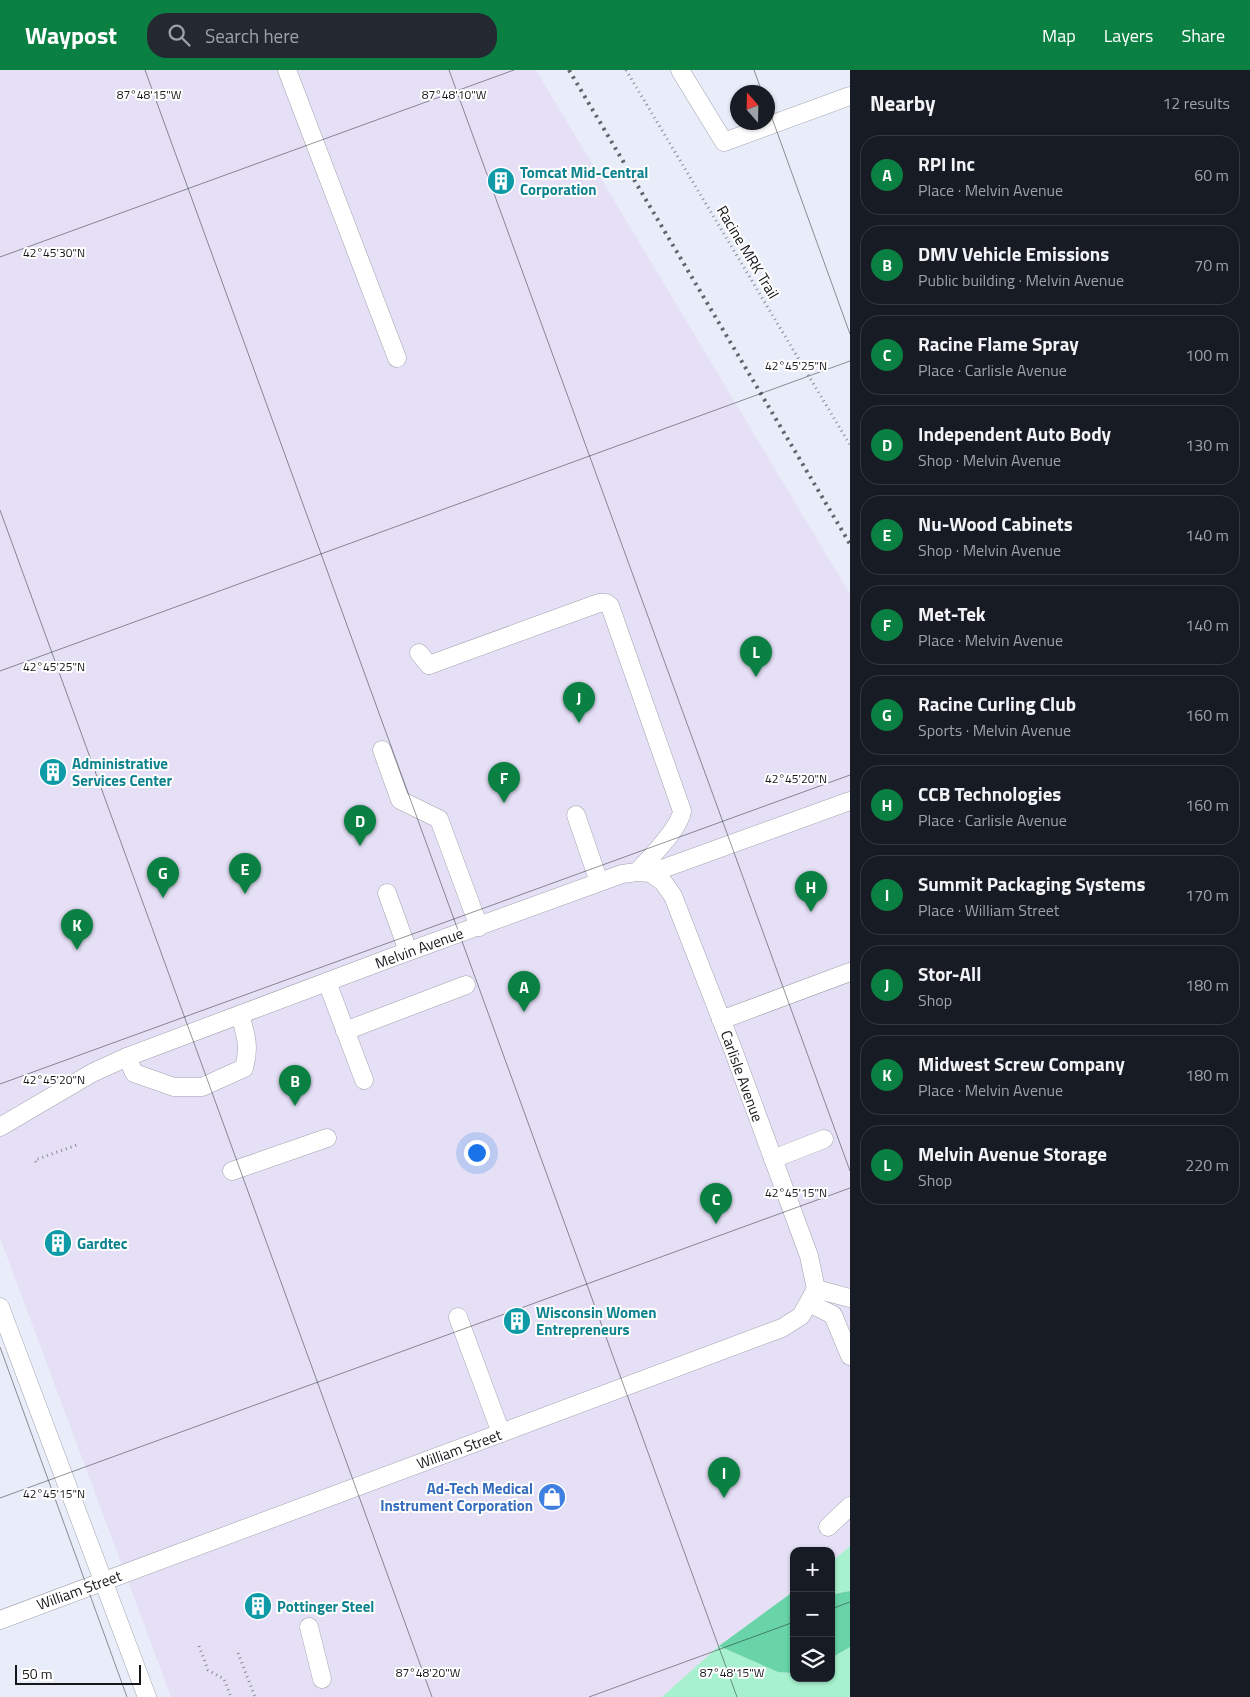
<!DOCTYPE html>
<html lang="en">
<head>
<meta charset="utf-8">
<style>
  body { margin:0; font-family:"Titillium Web",sans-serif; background:#242831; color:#f1f3f6 }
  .controls { position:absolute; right:15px; bottom:15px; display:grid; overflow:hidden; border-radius:10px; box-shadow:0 1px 4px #0004 }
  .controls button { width:45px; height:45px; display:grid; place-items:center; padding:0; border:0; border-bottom:1px solid #363941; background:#171b24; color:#f1f3f6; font:25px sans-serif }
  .compass { position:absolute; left:730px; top:15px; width:45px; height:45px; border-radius:50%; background:#171b24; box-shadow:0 1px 4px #0004; rotate:340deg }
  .scale { position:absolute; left:15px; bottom:12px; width:126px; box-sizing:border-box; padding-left:5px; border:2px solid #16171b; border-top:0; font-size:14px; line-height:18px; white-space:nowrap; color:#16171b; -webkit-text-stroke:4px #fff; paint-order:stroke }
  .you { position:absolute; left:476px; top:1082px; width:18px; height:18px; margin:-12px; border:4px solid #fff; border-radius:50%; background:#1a73e8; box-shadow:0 0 0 8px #1a73e833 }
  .badge { display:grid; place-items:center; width:32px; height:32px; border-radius:50%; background:#0b8043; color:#fff; font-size:16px; font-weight:700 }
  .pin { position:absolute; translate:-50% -41px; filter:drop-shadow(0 1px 2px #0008) }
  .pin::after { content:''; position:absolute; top:26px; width:18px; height:15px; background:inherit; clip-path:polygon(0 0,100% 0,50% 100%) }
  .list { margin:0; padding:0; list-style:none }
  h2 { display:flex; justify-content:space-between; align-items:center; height:65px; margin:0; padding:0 20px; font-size:21px }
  h2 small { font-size:16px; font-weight:400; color:#9ea1a6 }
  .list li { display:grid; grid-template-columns:32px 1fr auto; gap:15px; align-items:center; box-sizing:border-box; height:80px; margin:0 10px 10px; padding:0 10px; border:1px solid #363941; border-radius:20px }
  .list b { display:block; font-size:19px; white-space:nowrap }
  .list p { margin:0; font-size:16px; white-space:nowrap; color:#9ea1a6 }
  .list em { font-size:16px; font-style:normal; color:#9ea1a6 }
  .icon { flex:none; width:28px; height:28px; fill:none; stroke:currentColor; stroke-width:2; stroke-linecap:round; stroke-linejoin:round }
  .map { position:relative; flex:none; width:850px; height:1627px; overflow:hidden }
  header { display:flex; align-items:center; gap:30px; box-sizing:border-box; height:70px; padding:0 25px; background:#0b8043; color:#fff }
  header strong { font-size:24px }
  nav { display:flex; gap:28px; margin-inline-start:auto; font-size:18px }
  .search { width:350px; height:45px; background:#242831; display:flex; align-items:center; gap:12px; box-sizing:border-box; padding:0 18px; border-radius:20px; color:#9ea1a6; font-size:19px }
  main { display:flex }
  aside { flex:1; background:#171b24 }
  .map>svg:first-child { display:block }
  .industrial { fill:#e5e0f6; fill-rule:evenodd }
  .green { fill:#a7f1cf }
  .forest { fill:#68d4a7 }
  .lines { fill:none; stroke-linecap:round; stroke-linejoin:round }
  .minor-casing { stroke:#9fa3ad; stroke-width:19 }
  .path { stroke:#898c94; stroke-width:3; stroke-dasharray:1 4; stroke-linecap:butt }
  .minor { stroke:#fff; stroke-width:18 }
  .rail { stroke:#62646b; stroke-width:4; stroke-dasharray:2.5 5; stroke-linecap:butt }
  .ticks { fill:none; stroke:#16171b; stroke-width:1; stroke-opacity:0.45 }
  .labels { text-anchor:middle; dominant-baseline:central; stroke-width:4; stroke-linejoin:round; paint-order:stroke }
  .culture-label { font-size:15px; font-weight:bold; fill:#0d838f; stroke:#fff; text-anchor:start }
  .street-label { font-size:15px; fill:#16171b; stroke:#fff }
  .shop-label { font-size:15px; font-weight:bold; fill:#366cbe; stroke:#fff; text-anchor:end }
  .ticks-label { font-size:12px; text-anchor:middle; fill:#16171b; stroke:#fff; stroke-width:4; stroke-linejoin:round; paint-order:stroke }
</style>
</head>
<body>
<header>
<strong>Waypost</strong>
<div class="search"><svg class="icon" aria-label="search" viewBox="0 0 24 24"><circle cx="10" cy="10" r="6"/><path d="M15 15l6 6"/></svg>Search here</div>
<nav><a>Map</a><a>Layers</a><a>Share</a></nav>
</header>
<main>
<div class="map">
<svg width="850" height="1627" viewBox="0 0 850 1627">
  <rect width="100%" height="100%" fill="#e9edf9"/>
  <!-- industrial -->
  <path class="industrial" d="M0,0H536L850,524V1627H171L0,1168ZM794,1481H831V1608H794Z"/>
  <!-- green -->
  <g class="green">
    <path d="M850,1476V1521L834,1524L831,1520V1492Z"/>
    <path d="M719,1576L778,1602L794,1603V1608H831V1588L850,1577V1627H662Z"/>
  </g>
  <!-- forest -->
  <g class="forest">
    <path d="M831,1520L834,1524L850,1521V1577L831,1588Z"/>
    <path d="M794,1521V1603L778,1602L719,1576Z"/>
  </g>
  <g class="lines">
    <defs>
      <g id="minor">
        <path d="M287,0L397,288"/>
        <path d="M680,0L724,72L850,26"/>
        <path d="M419,583L429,595L599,533H606L610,536L682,741C680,758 650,788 637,802"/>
        <path d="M382,680L400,730L439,749L479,857"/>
        <path d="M576,745L599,812"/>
        <path d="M651,803L663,812L673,826L732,977L809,1186L816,1219"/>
        <path d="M387,823L408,881"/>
        <path d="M327,912L364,1010"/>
        <path d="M721,950L850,902"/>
        <path d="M345,961L466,915"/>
        <path d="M127,987L134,1003L174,1017H202L244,998C250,977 246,965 240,945"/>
        <path d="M0,1057L92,1003L127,987L393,887L622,804L637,802L651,803L850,731"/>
        <path d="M773,1089L824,1069"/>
        <path d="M232,1101L327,1068"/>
        <path d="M816,1219L850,1228"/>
        <path d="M809,1233L833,1245L850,1286"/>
        <path d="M0,1237L147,1627"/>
        <path d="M458,1247L501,1363"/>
        <path d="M828,1457L850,1436"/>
        <path d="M0,1550L782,1258L801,1246L816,1219"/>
        <path d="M309,1557L322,1609"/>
      </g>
    </defs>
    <!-- minor casing -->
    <use href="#minor" class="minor-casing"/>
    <!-- path -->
    <g class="path">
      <path d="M626,0L850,375"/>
      <path d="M36,1092L35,1090L77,1075"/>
      <path d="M199,1576L208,1600L224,1609L231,1627"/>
      <path d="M238,1583L255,1627"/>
    </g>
    <!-- minor -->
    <use href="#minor" class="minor"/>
    <!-- rail -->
    <path class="rail" d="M569,0L850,474"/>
  </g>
  <!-- ticks -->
  <path class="ticks" d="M145,0L737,1627M449,0L850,1101M754,0L762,22M768,37L850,264M0,187L514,0M0,440L432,1627M0,601L850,291M0,1014L850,705M0,1277L127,1627M0,1428L850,1118M831,1539L850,1532M589,1627L794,1552"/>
  <!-- icons -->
  <defs>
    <symbol id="building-disc" viewBox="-11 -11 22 22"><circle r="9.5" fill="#0f9aa8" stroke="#fff"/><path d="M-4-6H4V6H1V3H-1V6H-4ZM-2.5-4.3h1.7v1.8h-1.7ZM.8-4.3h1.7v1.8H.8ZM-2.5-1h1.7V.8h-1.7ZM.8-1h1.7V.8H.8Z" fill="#fff"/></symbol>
    <symbol id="shop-disc" viewBox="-11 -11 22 22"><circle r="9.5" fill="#3f7fe0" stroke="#fff"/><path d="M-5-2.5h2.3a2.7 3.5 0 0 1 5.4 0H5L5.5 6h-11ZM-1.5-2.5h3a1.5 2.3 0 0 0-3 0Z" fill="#fff"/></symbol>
  </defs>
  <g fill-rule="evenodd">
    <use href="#building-disc" x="485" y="95" width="32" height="32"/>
    <use href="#building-disc" x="37" y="686" width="32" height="32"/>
    <use href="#building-disc" x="42" y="1157" width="32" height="32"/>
    <use href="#building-disc" x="501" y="1235" width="32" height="32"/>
    <use href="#shop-disc" x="536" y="1411" width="32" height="32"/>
    <use href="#building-disc" x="242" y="1520" width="32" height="32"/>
  </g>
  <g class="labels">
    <!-- culture labels -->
    <g class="culture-label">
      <text x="520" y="102">Tomcat Mid-Central<tspan x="520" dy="17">Corporation</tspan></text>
      <text x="72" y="693">Administrative<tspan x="72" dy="17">Services Center</tspan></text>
      <text x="77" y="1173">Gardtec</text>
      <text x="536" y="1242">Wisconsin Women<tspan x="536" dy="17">Entrepreneurs</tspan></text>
      <text x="277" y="1536">Pottinger Steel</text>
    </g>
    <!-- street labels -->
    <g class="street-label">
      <text transform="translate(748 182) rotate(59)">Racine MRK Trail</text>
      <text transform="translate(419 878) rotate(-20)">Melvin Avenue</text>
      <text transform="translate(742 1006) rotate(70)">Carlisle Avenue</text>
      <text transform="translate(459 1379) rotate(-20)">William Street</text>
      <text transform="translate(79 1520) rotate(-20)">William Street</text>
    </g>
    <!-- shop labels -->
    <g class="shop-label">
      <text x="533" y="1418">Ad-Tech Medical<tspan x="533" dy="17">Instrument Corporation</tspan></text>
    </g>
  </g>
  <g class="ticks-label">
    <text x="149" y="29">87°48'15"W</text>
    <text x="454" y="29">87°48'10"W</text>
    <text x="54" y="187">42°45'30"N</text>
    <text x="796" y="300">42°45'25"N</text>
    <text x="54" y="601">42°45'25"N</text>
    <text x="796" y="713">42°45'20"N</text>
    <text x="54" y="1014">42°45'20"N</text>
    <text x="796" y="1127">42°45'15"N</text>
    <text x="54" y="1428">42°45'15"N</text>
    <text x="428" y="1607">87°48'20"W</text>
    <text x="732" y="1607">87°48'15"W</text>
  </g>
</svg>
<div class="controls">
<button>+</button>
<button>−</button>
<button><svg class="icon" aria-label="layers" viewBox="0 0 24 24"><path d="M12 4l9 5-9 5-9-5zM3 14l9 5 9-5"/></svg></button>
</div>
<svg class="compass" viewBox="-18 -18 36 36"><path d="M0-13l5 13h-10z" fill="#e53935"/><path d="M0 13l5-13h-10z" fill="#9ea1a6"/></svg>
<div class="scale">50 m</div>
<div class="you"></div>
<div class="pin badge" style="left:524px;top:942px">A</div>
<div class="pin badge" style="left:295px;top:1036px">B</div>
<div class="pin badge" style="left:716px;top:1154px">C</div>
<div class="pin badge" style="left:360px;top:776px">D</div>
<div class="pin badge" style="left:245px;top:824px">E</div>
<div class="pin badge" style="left:504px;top:733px">F</div>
<div class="pin badge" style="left:163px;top:828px">G</div>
<div class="pin badge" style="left:811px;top:842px">H</div>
<div class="pin badge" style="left:724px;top:1428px">I</div>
<div class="pin badge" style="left:579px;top:653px">J</div>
<div class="pin badge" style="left:77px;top:880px">K</div>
<div class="pin badge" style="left:756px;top:607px">L</div>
</div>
<aside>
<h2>Nearby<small>12 results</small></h2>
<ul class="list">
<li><span class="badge">A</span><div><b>RPI Inc</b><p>Place · Melvin Avenue</p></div><em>60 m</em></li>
<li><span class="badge">B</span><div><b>DMV Vehicle Emissions</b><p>Public building · Melvin Avenue</p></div><em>70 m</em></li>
<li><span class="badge">C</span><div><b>Racine Flame Spray</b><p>Place · Carlisle Avenue</p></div><em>100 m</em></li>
<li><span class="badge">D</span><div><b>Independent Auto Body</b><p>Shop · Melvin Avenue</p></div><em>130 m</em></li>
<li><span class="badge">E</span><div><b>Nu-Wood Cabinets</b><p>Shop · Melvin Avenue</p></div><em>140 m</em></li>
<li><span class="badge">F</span><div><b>Met-Tek</b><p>Place · Melvin Avenue</p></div><em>140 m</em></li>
<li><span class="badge">G</span><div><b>Racine Curling Club</b><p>Sports · Melvin Avenue</p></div><em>160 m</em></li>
<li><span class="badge">H</span><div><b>CCB Technologies</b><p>Place · Carlisle Avenue</p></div><em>160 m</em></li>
<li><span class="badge">I</span><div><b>Summit Packaging Systems</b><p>Place · William Street</p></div><em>170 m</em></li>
<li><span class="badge">J</span><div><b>Stor-All</b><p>Shop</p></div><em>180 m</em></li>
<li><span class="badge">K</span><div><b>Midwest Screw Company</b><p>Place · Melvin Avenue</p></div><em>180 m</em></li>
<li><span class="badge">L</span><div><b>Melvin Avenue Storage</b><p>Shop</p></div><em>220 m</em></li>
</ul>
</aside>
</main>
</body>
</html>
